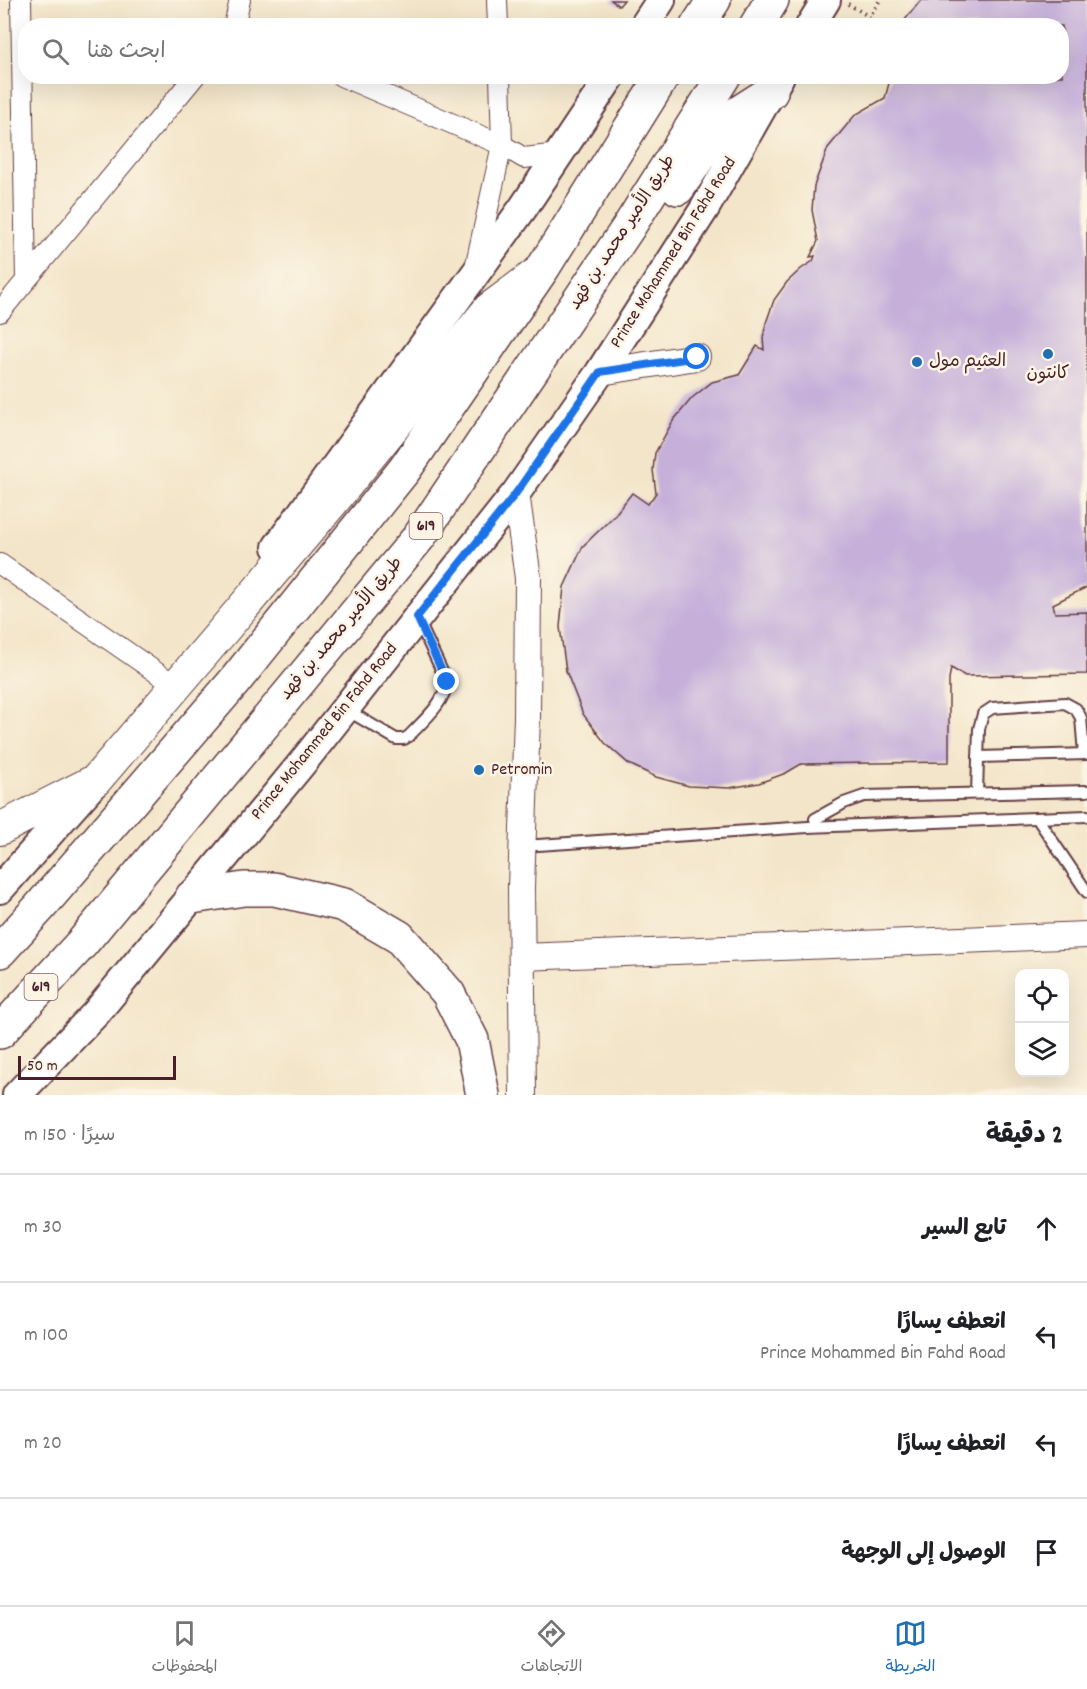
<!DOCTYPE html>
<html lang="ar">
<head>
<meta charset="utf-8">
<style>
  body { margin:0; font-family:Dekko,"Playpen Sans Arabic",sans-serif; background:#f2f2f2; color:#202124; direction:rtl }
  .controls { position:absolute; right:18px; bottom:18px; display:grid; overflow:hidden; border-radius:12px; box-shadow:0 6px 24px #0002 }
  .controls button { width:54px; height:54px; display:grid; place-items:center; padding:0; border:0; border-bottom:2px solid #e0e0e0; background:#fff; color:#202124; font:30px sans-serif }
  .scale { position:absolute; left:18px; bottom:15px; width:158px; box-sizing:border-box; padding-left:6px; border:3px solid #4a1f2b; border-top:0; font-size:16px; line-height:21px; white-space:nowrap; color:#4a1f2b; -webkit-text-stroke:4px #fcf5e5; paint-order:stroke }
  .stop { position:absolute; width:18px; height:18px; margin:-14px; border:4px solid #1a73e8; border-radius:50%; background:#fff }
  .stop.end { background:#1a73e8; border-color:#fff; box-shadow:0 2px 6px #0008 }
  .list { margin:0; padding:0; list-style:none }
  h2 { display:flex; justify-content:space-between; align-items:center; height:78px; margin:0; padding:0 24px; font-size:26px }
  h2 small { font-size:20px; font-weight:400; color:#757577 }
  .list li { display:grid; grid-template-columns:39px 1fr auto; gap:18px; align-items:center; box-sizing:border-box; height:108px; padding:0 24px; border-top:2px solid #e0e0e0 }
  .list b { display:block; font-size:22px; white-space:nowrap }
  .list p { margin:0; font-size:20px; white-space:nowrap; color:#757577 }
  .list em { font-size:20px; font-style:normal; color:#757577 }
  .icon { flex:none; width:33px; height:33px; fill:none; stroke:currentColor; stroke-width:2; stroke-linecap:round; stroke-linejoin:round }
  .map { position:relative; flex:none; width:1087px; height:1095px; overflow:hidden; direction:ltr }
  .search { position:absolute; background:#fff; box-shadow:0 6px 24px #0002; left:18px; right:18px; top:18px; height:66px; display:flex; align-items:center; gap:15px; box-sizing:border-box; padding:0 21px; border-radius:24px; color:#757577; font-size:22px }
  .sheet { height:510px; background:#fff }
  nav { display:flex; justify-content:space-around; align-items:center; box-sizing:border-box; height:84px; border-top:2px solid #e0e0e0; background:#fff; font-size:16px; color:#757577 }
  nav a { display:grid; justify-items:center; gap:3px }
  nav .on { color:#1f6fb2 }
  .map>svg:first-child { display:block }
  .building { fill:#c6b0da }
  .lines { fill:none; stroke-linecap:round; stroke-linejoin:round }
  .service-casing { stroke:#633d43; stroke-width:14 }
  .minor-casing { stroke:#633d43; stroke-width:22 }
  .tertiary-casing { stroke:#633d43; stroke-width:28 }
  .secondary-casing { stroke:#633d43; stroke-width:32 }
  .primary-casing { stroke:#633d43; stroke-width:34 }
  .motorway-casing { stroke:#633d43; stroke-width:36 }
  .path { stroke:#633d43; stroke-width:4; stroke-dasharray:1.5 4.5; stroke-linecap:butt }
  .service { stroke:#fff; stroke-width:10 }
  .minor { stroke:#fff; stroke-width:20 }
  .tertiary { stroke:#fff; stroke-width:26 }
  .secondary { stroke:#fff; stroke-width:28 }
  .primary { stroke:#fff; stroke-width:32 }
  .motorway { stroke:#fff; stroke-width:33 }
  .route { stroke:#1a73e8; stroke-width:8 }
  .poi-dot { fill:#1f6fb2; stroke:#fcf5e5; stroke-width:2 }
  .labels { text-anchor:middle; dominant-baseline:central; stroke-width:5; stroke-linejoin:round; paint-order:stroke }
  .shield { fill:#fcf5e5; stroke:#7f5f63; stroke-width:1.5 }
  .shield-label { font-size:16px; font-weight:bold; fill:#4a1f2b }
  .street-label { font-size:18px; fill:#4a1f2b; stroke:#fcf5e5 }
  .poi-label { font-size:18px; fill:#4a1f2b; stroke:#fcf5e5; text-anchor:start }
</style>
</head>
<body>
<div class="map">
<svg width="1087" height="1095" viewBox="0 0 1087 1095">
  <rect width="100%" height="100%" fill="#fcf5e5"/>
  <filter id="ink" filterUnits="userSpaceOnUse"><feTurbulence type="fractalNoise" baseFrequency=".0167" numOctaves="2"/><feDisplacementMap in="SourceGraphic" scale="12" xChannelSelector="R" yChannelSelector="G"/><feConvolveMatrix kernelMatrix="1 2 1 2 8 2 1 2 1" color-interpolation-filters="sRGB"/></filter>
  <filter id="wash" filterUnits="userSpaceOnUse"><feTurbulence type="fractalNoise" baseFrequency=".008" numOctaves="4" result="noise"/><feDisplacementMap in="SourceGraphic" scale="24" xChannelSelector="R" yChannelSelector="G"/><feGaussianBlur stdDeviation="1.35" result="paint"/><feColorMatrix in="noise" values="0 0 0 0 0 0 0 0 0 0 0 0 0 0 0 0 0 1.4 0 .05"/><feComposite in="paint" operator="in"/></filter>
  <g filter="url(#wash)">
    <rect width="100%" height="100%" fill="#f3e5c9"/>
    <g id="blocks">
      <!-- building -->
      <g class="building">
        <path d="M611,0H624L619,6Z"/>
        <path d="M921,0H1087V587L1053,604L1055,613L1087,612V674L965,676L951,668L949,679V762L801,764L786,773L759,783L729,788L689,786L656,777L629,764L605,743L583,714L566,671L560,627L564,587L583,546L614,516L632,493L648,504L656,493L653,470L655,453L673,421L692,398L712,382L739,375L757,346L764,350L763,338L766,323L774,300L787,282L801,269L813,261L815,256L810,257L818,241L812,210L814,186L828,148L855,115L885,98L891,76H1062V26H900Z"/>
      </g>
    </g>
  </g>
  <g filter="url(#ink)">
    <use href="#blocks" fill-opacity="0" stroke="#633d43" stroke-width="1.5"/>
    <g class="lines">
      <defs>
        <g id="service">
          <path d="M345,709L396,739H404L409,736C424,720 444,704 447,682L418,620"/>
          <path d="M978,757L1087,754"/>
          <path d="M977,793L979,729L983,714L992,708L1065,703L1076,709L1081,718L1084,754"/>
          <path d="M1037,818L1087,892"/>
          <path d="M815,819L844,803L864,796L1087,791"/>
          <path d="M523,846L808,827L1087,816"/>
        </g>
        <g id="minor">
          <path d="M21,0L26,280"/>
          <path d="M497,0L498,26"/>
          <path d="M234,26L240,0"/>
          <path d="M341,76L502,145L500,76"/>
          <path d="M475,268L502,145L524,158L559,154"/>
          <path d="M0,312L195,76"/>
          <path d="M0,564L176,686"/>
        </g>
        <g id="tertiary">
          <path d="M600,372L697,357"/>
          <path d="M516,493L528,578L527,717L521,887L523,1095"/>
          <path d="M522,957L1087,935"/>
        </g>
        <g id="secondary">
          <path d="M644,26L661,0"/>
          <path d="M810,26L826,0"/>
          <path d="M277,547L523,208L611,76"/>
          <path d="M0,889L95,782"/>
          <path d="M17,1095L96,1013L303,762L516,493L600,372L705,208L780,76"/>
        </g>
        <path id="primary" d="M0,829L96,780L331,504L489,309L536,274"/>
        <g id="motorway">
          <path d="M697,26L714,0"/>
          <path d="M756,26L772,0"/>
          <path d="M678,188L699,157L732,117L771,92"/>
          <path d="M192,897L244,889H274L344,905L399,937L448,993L472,1040L483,1095"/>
          <path d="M0,951L39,908L234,682L405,469L543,268L663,76"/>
          <path d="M0,1032L83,942L419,537L628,228L724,76"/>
        </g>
      </defs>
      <!-- service casing -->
      <use href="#service" class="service-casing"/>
      <!-- minor casing -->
      <use href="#minor" class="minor-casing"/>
      <!-- tertiary casing -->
      <use href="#tertiary" class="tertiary-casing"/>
      <!-- secondary casing -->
      <use href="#secondary" class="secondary-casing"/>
      <!-- primary casing -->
      <use href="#primary" class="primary-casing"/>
      <!-- motorway casing -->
      <use href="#motorway" class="motorway-casing"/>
      <!-- path -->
      <path class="path" d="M848,4L870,17L880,0"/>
      <!-- service -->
      <use href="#service" class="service"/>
      <!-- minor -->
      <use href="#minor" class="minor"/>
      <!-- tertiary -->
      <use href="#tertiary" class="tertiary"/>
      <!-- secondary -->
      <use href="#secondary" class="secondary"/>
      <!-- primary -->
      <use href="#primary" class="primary"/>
      <!-- motorway -->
      <use href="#motorway" class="motorway"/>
    </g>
  </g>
  <g class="lines" filter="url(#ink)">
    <!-- route -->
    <path class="route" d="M447,682L417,617L516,493L600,372L697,357"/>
  </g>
  <!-- markers -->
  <g class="poi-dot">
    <circle cx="1048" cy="354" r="6"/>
    <circle cx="917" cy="362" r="6"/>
    <circle cx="479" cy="770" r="6"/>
  </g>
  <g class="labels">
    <!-- shield labels -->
    <g class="shield">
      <rect x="409.5" y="513" width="33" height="26" rx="4.5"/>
      <rect x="24.5" y="974" width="33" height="26" rx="4.5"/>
    </g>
    <g class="shield-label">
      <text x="426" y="526">619</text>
      <text x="41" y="987">619</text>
    </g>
    <!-- street labels -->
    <g class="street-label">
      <text transform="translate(623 233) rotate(-57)">طريق الأمير محمد بن فهد</text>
      <text transform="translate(674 253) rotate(-58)">Prince Mohammed Bin Fahd Road</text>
      <text transform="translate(342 629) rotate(-50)">طريق الأمير محمد بن فهد</text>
      <text transform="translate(325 732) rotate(-51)">Prince Mohammed Bin Fahd Road</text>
    </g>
    <!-- poi labels -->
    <g class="poi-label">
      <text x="929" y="362">العثيم مول</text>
      <text x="1048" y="374" text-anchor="middle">كانتون</text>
      <text x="491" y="770">Petromin</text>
    </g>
  </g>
</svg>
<div class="controls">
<button><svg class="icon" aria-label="locate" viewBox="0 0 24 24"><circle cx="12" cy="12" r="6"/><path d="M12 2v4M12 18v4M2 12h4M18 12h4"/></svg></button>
<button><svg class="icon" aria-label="layers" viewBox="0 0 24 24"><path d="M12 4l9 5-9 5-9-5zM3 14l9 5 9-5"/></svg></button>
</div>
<div class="scale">50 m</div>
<div class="stop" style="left:697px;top:357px"></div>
<div class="stop end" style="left:447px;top:682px"></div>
<div class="search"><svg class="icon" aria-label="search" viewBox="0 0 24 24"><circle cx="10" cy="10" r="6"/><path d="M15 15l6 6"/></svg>ابحث هنا</div>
</div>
<section class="sheet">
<h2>2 دقيقة<small>سيرًا · 150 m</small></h2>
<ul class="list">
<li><svg class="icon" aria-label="ahead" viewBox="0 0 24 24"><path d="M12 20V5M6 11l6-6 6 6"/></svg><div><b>تابع السير</b></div><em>30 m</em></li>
<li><svg class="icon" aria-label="left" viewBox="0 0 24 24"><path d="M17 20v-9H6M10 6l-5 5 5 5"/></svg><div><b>انعطف يسارًا</b><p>Prince Mohammed Bin Fahd Road</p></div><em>100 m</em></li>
<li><svg class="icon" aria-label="left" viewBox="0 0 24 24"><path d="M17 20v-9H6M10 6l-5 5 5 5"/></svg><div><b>انعطف يسارًا</b></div><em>20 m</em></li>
<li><svg class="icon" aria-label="arrive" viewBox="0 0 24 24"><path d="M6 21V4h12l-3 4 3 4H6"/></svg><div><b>الوصول إلى الوجهة</b></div></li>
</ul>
</section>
<nav>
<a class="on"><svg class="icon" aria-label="map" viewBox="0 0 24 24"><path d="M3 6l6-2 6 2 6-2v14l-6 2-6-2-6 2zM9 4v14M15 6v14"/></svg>الخريطة</a>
<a><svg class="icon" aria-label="directions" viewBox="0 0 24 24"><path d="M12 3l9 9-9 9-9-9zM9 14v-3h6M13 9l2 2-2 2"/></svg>الاتجاهات</a>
<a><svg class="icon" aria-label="saved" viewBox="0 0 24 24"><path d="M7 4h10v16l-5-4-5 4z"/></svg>المحفوظات</a>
</nav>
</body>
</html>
